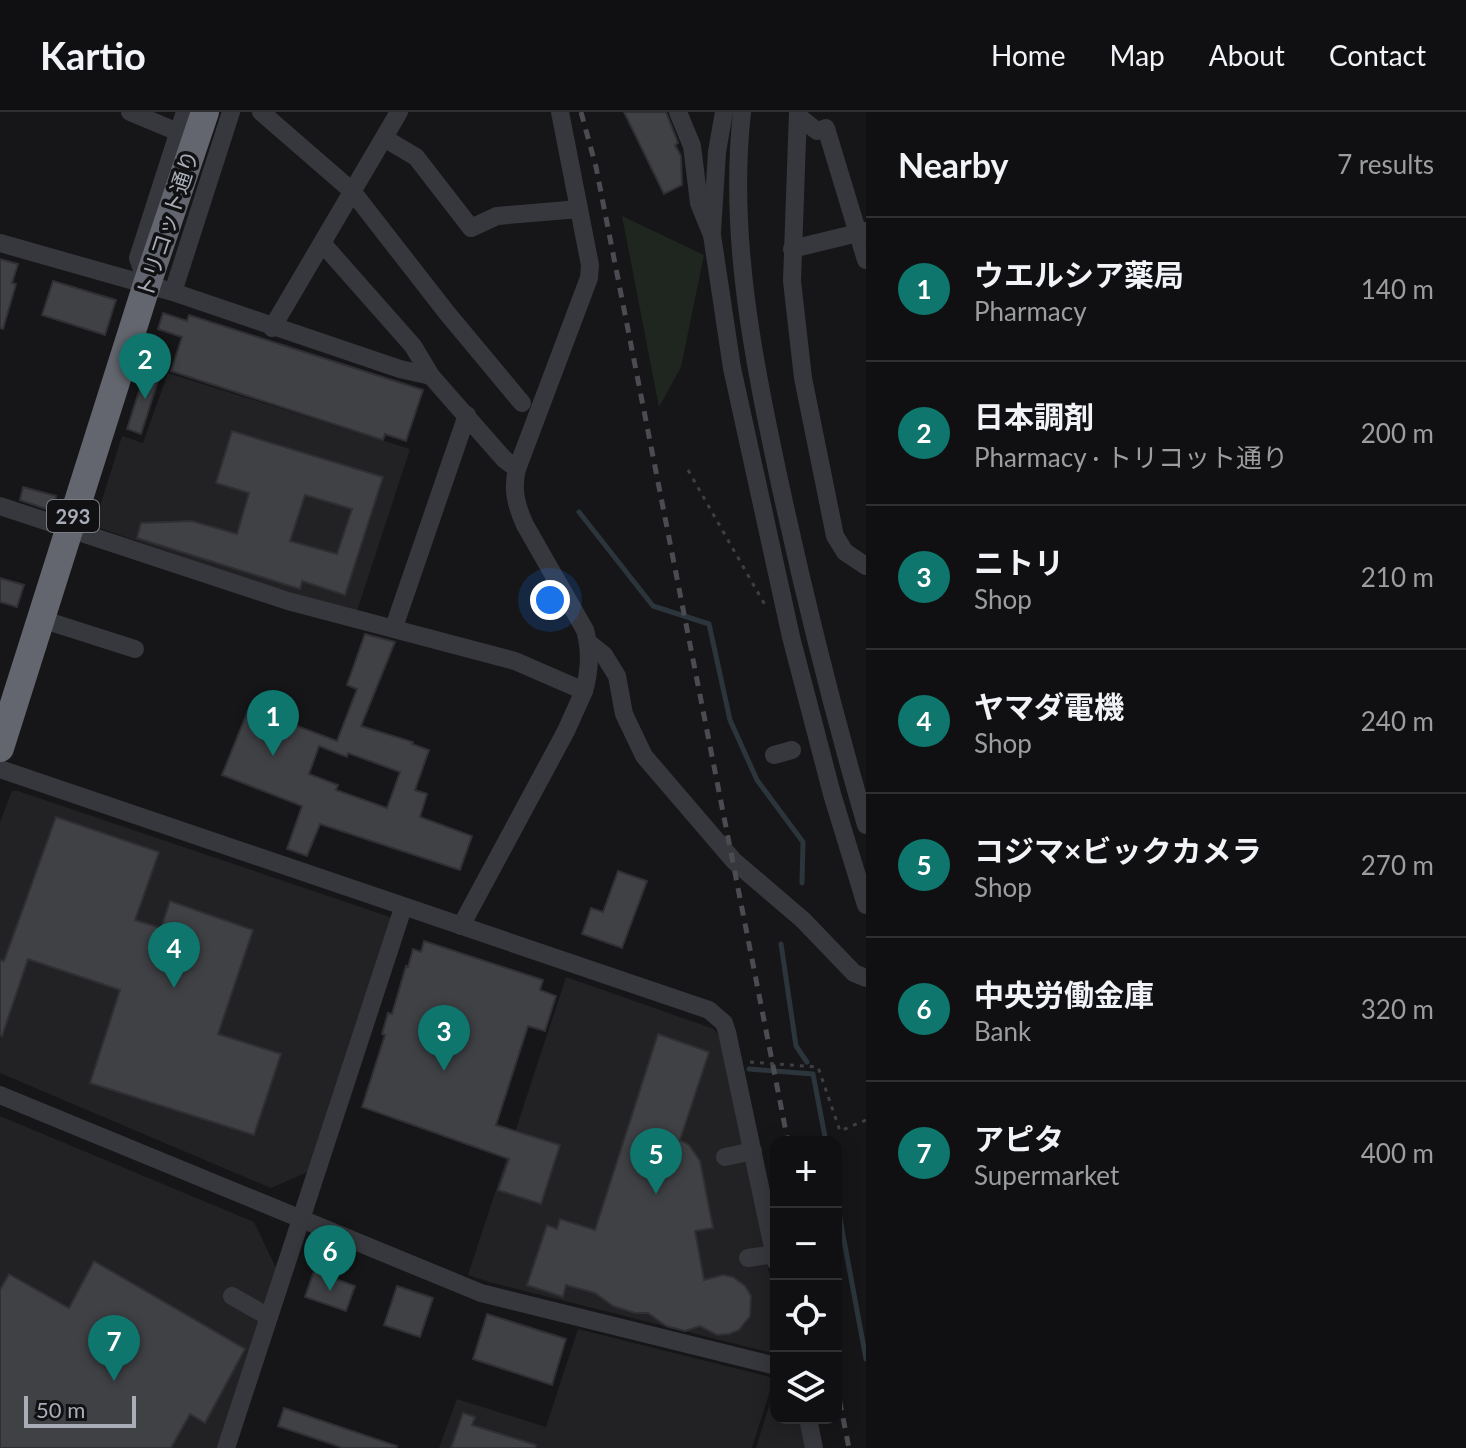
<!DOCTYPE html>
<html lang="en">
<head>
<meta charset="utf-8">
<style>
  body { margin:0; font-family:Lato,"Noto Sans JP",sans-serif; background:#19191b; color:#f1f3f6 }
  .controls { position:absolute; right:24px; bottom:24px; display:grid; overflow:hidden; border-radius:16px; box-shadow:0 4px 20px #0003 }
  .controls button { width:72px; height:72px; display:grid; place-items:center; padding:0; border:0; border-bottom:2px solid #303032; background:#101012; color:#f1f3f6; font:40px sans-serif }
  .scale { position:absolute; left:24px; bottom:20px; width:112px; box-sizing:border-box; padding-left:8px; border:4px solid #a8adb8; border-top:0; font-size:22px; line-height:28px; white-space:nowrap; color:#a8adb8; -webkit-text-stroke:6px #111113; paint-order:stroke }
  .you { position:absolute; left:550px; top:488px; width:28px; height:28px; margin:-20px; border:6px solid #fff; border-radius:50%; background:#1a73e8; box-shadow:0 0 0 12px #1a73e833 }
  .badge { display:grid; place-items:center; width:52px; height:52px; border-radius:50%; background:#0f766e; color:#fff; font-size:26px; font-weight:700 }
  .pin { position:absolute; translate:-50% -66px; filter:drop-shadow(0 2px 4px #0008) }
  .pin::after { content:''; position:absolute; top:42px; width:28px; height:24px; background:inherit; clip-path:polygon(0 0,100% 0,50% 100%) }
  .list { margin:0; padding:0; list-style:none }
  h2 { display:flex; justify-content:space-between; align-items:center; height:104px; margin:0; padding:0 32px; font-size:34px }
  h2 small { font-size:26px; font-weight:400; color:#9c9d9f }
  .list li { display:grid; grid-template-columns:52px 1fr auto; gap:24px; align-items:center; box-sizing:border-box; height:144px; padding:0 32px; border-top:2px solid #303032 }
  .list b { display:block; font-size:30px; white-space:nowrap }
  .list p { margin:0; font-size:26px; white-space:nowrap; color:#9c9d9f }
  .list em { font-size:26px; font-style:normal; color:#9c9d9f }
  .icon { flex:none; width:44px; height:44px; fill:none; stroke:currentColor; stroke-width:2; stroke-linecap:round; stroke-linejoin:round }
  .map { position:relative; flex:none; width:866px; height:1336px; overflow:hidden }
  header { display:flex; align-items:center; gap:48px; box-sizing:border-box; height:112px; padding:0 40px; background:#101012; border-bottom:2px solid #303032 }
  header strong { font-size:38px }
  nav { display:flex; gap:44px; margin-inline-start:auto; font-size:28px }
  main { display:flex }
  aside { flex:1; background:#101012 }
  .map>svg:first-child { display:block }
  .built { fill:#222225 }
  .green { fill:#1e261f }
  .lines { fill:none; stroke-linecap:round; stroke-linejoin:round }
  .stream { stroke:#2c353c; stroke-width:5 }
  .building { fill:#404145; stroke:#303034; stroke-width:2; fill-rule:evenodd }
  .path { stroke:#3d3f44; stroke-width:3; stroke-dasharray:4 6; stroke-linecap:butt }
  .minor { stroke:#37383d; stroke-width:18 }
  .highway { stroke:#63666e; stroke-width:28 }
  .rail { stroke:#4a4c52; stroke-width:5; stroke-dasharray:10 8; stroke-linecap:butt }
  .labels { text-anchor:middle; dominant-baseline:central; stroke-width:7; stroke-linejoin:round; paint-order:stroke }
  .shield { fill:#111113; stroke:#7b7e86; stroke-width:2 }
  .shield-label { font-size:20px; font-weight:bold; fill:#a8adb8 }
  .street-label { font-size:22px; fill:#a8adb8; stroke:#111113 }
</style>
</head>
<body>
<header>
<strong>Kartio</strong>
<nav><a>Home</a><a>Map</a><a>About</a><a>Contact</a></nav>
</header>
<main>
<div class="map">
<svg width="866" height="1336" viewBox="0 0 866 1336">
  <rect width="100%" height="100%" fill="#161618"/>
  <!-- built -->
  <g class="built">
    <path d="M168,261L410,337L357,499L254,470L94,414L122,324L143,331Z"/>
    <path d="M12,679H18L390,805L392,808L310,1059L271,1076L0,961V710Z"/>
    <path d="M566,865L714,917L721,926L776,1194V1242L489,1170L468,1163Z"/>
    <path d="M0,1004L254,1110L277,1158L217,1336H0Z"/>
    <path d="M578,1217L774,1266L752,1336H439L457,1287L546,1315Z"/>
    <path d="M776,1272V1306H800L806,1336H756Z"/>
  </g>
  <!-- green -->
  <path class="green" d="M622,104L704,143L681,255L659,295Z"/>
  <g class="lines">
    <!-- stream -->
    <g class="stream">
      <path d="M579,400L653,494L709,512L730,608L757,668L803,730L802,771"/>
      <path d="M781,832L796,934L807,950"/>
      <path d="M749,957L813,962L826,1030"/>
      <path d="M836,1085L866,1247"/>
    </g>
  </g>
  <!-- building -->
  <g class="building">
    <path d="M624,0H666L678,31L675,33L681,44L682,73L664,82Z"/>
    <path d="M0,147L18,152L12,171L16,172L3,217L0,216Z"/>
    <path d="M53,169L116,188L105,223L42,203Z"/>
    <path d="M163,201L187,209L189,203L423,278L406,329L385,322L383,328L171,259L182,225L158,217Z"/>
    <path d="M148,251L162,256L141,322L127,317Z"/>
    <path d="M232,319L383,365L345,483L302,469L300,477L137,426L141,411L192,409L237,422L249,381L216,371ZM305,383L352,397L337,442L290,429Z"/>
    <path d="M23,375L56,384L52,399L20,388Z"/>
    <path d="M0,466L24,473L17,495L0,490Z"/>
    <path d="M365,522L395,530L361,614L413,630L412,632L429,638L415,678L427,682L420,705L472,724L460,758L320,712L307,744L287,737L302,694L222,663L249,596L337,629L357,577L347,573ZM319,634L347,645L348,641L400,660L387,696L336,678L338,673L309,662Z"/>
    <path d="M56,705L159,740L135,808L161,816L170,789L253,818L218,922L281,942L254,1023L90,971L120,878L28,847L2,924L0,923V848L4,849Z"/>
    <path d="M618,759L647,769L622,836L582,822L591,796L603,800Z"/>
    <path d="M424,829L543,868L540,878L556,884L545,919L528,914L496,1013L560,1033L541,1092L498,1078L509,1047L362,995L385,923L382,922L388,901L392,902L406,854L408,855L413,837L421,840Z"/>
    <path d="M658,922L709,940L680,1028L689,1033L700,1049L713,1116L695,1119L704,1168L723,1163L733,1165L745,1174L751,1184L750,1204L739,1218L729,1222L717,1223L700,1214L685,1219L666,1214L648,1201H635L613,1194L595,1181L566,1173L563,1185L527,1173L547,1113L557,1117L560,1107L595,1118Z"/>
    <path d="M94,1149L245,1237L205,1311L190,1302L171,1336H0V1178L9,1162L69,1196Z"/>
    <path d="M314,1159L355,1174L346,1199L305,1185Z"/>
    <path d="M397,1174L433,1186L420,1225L384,1213Z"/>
    <path d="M487,1202L566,1227L552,1273L473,1247Z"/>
    <path d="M284,1296L397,1334L396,1336H343L278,1314Z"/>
    <path d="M463,1301L475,1305L472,1313L536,1333L535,1336H451Z"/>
  </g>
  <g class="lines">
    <!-- path -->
    <g class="path">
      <path d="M688,358L765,493"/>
      <path d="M750,950L818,955L840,1019L866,1008"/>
    </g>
    <!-- minor -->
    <g class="minor">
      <path d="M130,0L178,20"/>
      <path d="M261,0L352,79L447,201L522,291"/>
      <path d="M560,0L590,153L589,166L517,357C512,378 516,393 525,413L585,518C591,539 590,558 584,579"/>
      <path d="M678,0L692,34L699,91L712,123L732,256L791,525L832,682L866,793"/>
      <path d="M742,0C728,125 754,250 780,372C805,487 833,600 866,713"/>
      <path d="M798,0L792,169L803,266L835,424L845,440L866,454"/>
      <path d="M798,4L817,19L826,16L866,148"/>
      <path d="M384,26L416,45L471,116L497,104L579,97"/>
      <path d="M712,120L717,40L724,0"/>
      <path d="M0,131L173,180L400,257L431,264"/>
      <path d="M322,131L413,234L431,264L504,347L517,357"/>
      <path d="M792,137L866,119"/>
      <path d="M147,172L138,146L185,0"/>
      <path d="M173,180L231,0"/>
      <path d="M272,216L399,0"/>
      <path d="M0,394L288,489L515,549L584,579L566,619L461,814"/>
      <path d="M41,507L135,537"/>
      <path d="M394,515L467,303"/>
      <path d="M589,531L604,543L617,564L624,602L644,644L734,749L803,808L854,861L866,866"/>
      <path d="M774,643L792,638"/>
      <path d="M0,657L709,898L724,911L727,920L776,1150"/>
      <path d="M0,983L481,1181L776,1254"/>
      <path d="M725,1045L753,1039"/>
      <path d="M748,1146L774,1142"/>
      <path d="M232,1184L269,1205"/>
      <path d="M808,1306L814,1336"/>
      <path d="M226,1336L403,796"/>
    </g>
    <!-- highway -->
    <path class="highway" d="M0,636L147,172L205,0"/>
    <!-- rail -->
    <g class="rail">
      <path d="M581,0L596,55L788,1030"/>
      <path d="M836,1271L849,1336"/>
    </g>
  </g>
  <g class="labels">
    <!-- shield labels -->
    <rect class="shield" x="47" y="388" width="52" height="32" rx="6"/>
    <g class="shield-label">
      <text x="73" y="404">293</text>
    </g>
    <!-- street labels -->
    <g class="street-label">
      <text transform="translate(167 112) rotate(-72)">トリコット通り</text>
    </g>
  </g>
</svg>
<div class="controls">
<button>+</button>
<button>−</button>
<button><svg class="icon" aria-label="locate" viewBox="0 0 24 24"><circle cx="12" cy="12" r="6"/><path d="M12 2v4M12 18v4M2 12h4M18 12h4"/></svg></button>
<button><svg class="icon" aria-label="layers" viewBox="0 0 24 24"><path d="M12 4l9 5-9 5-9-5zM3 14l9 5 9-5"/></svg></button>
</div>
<div class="scale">50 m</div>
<div class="you"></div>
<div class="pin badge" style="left:273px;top:644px">1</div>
<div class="pin badge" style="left:145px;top:287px">2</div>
<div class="pin badge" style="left:444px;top:959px">3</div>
<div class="pin badge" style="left:174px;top:876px">4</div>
<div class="pin badge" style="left:656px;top:1082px">5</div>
<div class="pin badge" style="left:330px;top:1179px">6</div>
<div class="pin badge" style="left:114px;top:1269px">7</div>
</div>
<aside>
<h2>Nearby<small>7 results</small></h2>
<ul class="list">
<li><span class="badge">1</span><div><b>ウエルシア薬局</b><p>Pharmacy</p></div><em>140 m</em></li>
<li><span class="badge">2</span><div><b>日本調剤</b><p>Pharmacy · トリコット通り</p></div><em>200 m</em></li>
<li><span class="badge">3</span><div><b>ニトリ</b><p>Shop</p></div><em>210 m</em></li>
<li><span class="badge">4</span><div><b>ヤマダ電機</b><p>Shop</p></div><em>240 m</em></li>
<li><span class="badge">5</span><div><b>コジマ×ビックカメラ</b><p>Shop</p></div><em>270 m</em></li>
<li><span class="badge">6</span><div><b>中央労働金庫</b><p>Bank</p></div><em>320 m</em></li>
<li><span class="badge">7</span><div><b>アピタ</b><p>Supermarket</p></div><em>400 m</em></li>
</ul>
</aside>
</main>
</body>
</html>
